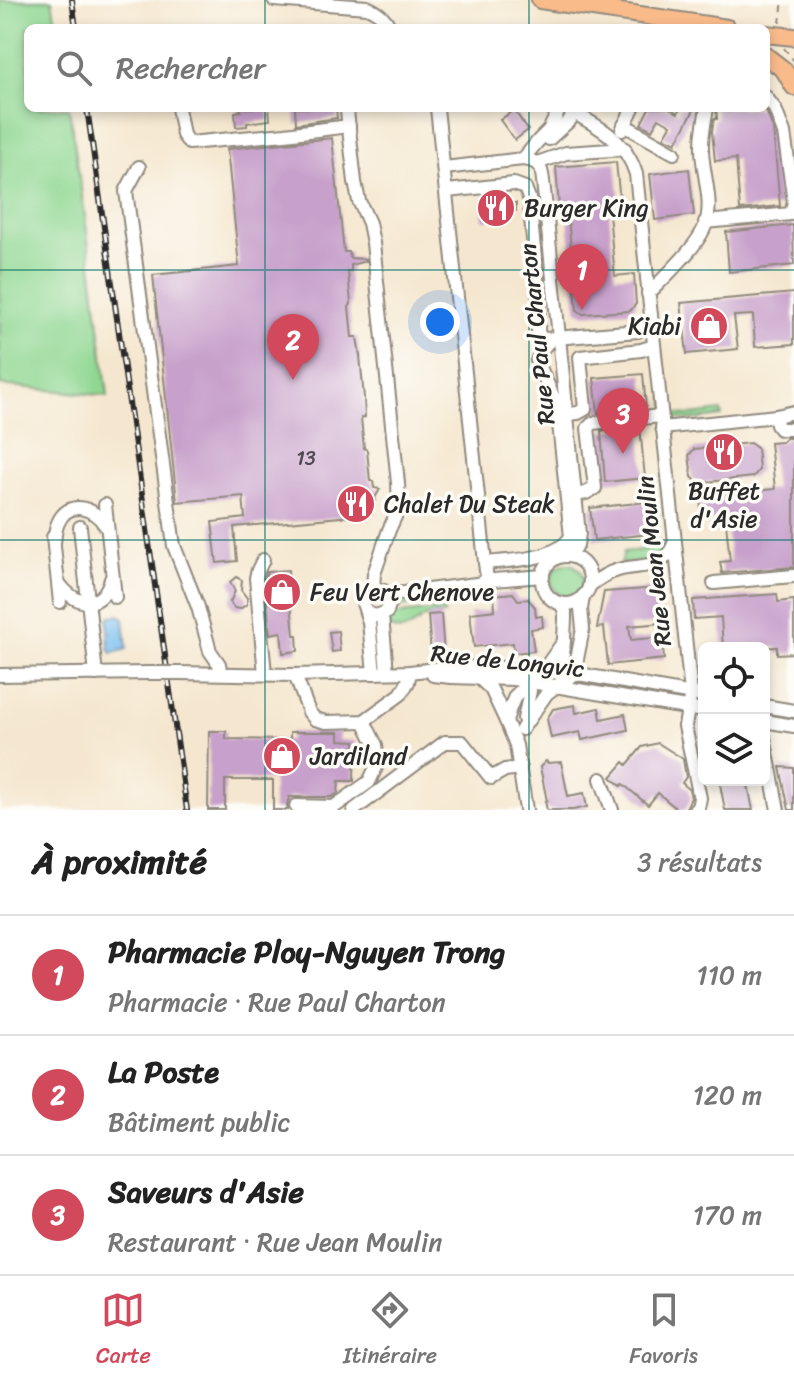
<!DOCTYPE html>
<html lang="fr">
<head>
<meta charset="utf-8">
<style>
  body { margin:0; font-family:Sriracha,sans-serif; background:#f2f2f2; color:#222 }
  .controls { position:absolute; right:24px; bottom:24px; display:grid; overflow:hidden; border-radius:12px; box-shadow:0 4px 12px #0003 }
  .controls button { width:72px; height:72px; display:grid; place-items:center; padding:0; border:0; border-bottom:2px solid #e0e0e0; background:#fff; color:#222; font:40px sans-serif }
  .you { position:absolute; left:440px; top:322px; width:28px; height:28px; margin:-20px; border:6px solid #fff; border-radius:50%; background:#1a73e8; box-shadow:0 0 0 12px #1a73e833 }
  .badge { display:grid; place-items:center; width:52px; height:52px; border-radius:50%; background:#d1495b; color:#fff; font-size:26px; font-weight:700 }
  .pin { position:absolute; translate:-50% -66px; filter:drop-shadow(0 2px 4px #0008) }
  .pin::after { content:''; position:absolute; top:42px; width:28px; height:24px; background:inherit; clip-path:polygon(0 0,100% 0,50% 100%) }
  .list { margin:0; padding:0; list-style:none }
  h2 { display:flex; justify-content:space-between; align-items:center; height:104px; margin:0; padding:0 32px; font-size:34px }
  h2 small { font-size:26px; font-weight:400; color:#767676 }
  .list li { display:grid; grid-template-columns:52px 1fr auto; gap:24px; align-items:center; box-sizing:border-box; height:120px; padding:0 32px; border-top:2px solid #e0e0e0 }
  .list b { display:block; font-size:30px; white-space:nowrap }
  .list p { margin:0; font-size:26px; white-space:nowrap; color:#767676 }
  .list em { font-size:26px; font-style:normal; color:#767676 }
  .icon { flex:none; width:44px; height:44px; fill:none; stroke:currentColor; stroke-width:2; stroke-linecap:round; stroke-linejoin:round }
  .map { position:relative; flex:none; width:794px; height:810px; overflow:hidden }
  .search { position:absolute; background:#fff; box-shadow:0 4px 12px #0003; left:24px; right:24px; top:24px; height:88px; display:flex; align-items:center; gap:20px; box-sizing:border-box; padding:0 28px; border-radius:12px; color:#767676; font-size:30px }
  .sheet { height:464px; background:#fff }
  nav { display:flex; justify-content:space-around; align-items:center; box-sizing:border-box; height:112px; border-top:2px solid #e0e0e0; background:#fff; font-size:22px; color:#767676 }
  nav a { display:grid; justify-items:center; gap:4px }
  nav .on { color:#d1495b }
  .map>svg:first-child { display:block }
  .green { fill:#8fd792; stroke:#5d815e; stroke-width:2 }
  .water { fill:#79bdef; stroke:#52748d; stroke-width:2 }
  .building { fill:#c7a0cb }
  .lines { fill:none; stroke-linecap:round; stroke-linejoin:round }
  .minor-casing { stroke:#90897d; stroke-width:16 }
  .major-casing { stroke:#90897d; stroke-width:20 }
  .path { stroke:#90897d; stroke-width:2; stroke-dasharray:6 6; stroke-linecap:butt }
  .minor { stroke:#fff; stroke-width:12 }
  .major { stroke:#fabb8b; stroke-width:16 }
  .rail-casing { stroke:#2b2b2b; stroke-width:6 }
  .rail { stroke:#fdfcf7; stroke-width:3; stroke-dasharray:9; stroke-linecap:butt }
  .minor-bridge-casing { stroke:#90897d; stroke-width:16; stroke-linecap:butt }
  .minor-bridge { stroke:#fff; stroke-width:12 }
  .grid { fill:none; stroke:#0f766e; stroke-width:2; stroke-opacity:0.55 }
  .labels { text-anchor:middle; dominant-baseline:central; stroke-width:7; stroke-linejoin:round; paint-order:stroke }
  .number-label { font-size:20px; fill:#524853 }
  .poi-label { font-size:24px; fill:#2b2b2b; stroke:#fdfcf7; text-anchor:start }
  .street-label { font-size:24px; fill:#2b2b2b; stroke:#fdfcf7 }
</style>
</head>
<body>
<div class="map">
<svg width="794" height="810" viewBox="0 0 794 810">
  <rect width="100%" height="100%" fill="#fdfcf7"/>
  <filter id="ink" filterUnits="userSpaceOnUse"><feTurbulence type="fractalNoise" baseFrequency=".0125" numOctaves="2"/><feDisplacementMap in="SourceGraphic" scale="16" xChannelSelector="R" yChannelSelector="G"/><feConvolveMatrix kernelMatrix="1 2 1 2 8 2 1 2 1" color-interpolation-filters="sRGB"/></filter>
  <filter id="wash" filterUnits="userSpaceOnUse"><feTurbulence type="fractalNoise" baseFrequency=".006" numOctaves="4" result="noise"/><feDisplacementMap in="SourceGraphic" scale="32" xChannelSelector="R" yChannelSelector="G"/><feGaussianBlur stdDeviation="1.8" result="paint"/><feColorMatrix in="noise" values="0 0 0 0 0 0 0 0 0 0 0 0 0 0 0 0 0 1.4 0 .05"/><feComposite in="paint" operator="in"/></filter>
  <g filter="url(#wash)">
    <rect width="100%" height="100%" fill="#f5e7cf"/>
    <!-- green -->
    <g class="green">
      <path d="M0,0H52L57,28H28V108H69L84,209L108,396L0,385Z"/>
      <path d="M664,389H667C668,395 667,405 670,409C676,420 710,412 721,411L722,416C710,417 677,424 670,415C664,409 665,397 664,389Z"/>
      <path d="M664,544L666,549L658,558L621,564L624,552L660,548Z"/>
      <circle cx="567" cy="580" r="16"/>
      <path d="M444,593V597L437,598L431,603L399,607L396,603L397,599Z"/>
      <path d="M444,609V614C440,614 435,614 430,615C415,619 407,640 388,626L387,621L391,615Z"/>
    </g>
    <!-- water -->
    <path class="water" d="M119,615L124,618L127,649L112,653L109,649L108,619L111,616Z"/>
    <g id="blocks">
      <!-- building -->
      <g class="building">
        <path d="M240,108H269L270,120L247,123V126L236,127L235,112L241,111Z"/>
        <path d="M295,108H336L337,118L296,124Z"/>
        <path d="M649,108H669L678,113L680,108H695L676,143L664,137L671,125L659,118L652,130L641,124Z"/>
        <path d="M716,108H763L767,113L773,129L780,206L740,210L736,159L715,161L712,131L714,119H717Z"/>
        <path d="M514,110L528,130L515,140L500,120Z"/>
        <path d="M332,138L344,252H349L350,258L366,259V261L351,265V271L348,272L351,304L349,307L352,337H357L360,356L364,398L365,417L361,418L364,448L367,450L370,481H373L374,488L380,489L375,498L376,501L370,502L372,514L234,527L237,561L217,563L212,522L245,518L243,496L177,502L153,275L239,266L227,149Z"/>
        <path d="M616,162L620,202L608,203L615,276L634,274L636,304L630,311L583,314L577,310L567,207L559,208L556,167Z"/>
        <path d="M689,169L694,215L655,220L650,174Z"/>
        <path d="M508,198L509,203H516V211L509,212L510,218L483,220L482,202Z"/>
        <path d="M793,225L794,265L729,272L726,232Z"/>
        <path d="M794,293V344L755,347L753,315L734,316L738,349L687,354L681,303Z"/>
        <path d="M643,374L646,408L598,413L594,378Z"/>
        <path d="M640,427L645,478L605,482L601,431Z"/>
        <path d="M786,438H794V567L722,573L720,562L730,561L726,523L717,524L701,510L700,496L775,489L770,443L782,442Z"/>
        <path d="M750,443L757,448L759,470L753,477L698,483L692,477L689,455L694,449Z"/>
        <path d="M657,501L660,533L594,540L590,508Z"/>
        <path d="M288,570L294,635H297L298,651L283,653L281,632L270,634L265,579L267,572Z"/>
        <path d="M236,577L242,580L241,590L247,598V604L240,609L234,608L230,602L235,591L230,582Z"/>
        <path d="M658,588L663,623L629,626L631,640L662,637L664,659L608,665L604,627L597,628L604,592Z"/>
        <path d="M513,593L518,600L528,599L535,607L536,617L542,616L543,627L531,629L534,651L514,653L513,643L474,647L470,613L495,610L494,595Z"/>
        <path d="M777,594L778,602L794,600V653L777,654V647L723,648L721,617L694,619L693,600Z"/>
        <path d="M441,614L444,653L431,654L428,615Z"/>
        <path d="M338,631L340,651L332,652L329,632Z"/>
        <path d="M575,705L576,713L599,708L601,719L625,714L628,730L582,740L580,732L551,738L547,719L553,709Z"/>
        <path d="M209,731H226V739L290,740V732H339V740L355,741L354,781H339L338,793L332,797H289L287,805L288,810H273V780H225V810H208Z"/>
        <path d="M658,743L683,759L686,777L682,783L689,789L691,798L685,810H678L658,793L648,805L623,784L621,786L611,777L624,762L627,765L642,747Z"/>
        <path d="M546,761L548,763L561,762L568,796L584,793L587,807L573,810H547L545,801H547L540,767Z"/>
        <path d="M780,767L794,768V810H789Z"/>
        <path d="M722,780H747L753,810H725L720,784H722Z"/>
      </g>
    </g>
  </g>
  <g filter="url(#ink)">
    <use href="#blocks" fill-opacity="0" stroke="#90897d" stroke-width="2"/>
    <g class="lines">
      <defs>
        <g id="minor">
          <path d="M274,0L367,7C378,12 385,17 390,28"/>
          <path d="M178,108L183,135L189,143L285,134L349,126"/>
          <path d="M349,108L347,111L355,182L359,201L369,223L373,243L398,483L399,508L389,530L374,574L373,589"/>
          <path d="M437,108L487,581"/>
          <path d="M565,108C596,125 625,138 636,174L691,693L685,726L700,798L698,808L695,810"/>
          <path d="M624,125L674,153"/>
          <path d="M622,130L633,108"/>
          <path d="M549,139L570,120L574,113"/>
          <path d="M523,159L538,141L549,130L560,108"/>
          <path d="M537,163L566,153L625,149"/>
          <path d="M139,167L126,191L174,546L198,607L210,651L219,664L221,673"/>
          <path d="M444,168L523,159C544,161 542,173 544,190L579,534L577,545L568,556"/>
          <path d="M447,191L514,184L525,188L529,198L539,300L538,331L540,337L544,339L638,331L644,326L651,315"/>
          <path d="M705,222L791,214L794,202L784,133L775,109L766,97"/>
          <path d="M648,294C664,278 697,247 705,226C715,201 701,172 702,145C702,133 705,120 707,108"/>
          <path d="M567,414L578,413L585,409L580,357L641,350L654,346"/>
          <path d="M776,416L777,425L780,429H794"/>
          <path d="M662,428L776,416L794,412"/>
          <path d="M575,495L586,493L595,488L588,428L593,423L661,416"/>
          <path d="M105,505L115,597"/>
          <path d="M80,527L96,674"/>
          <path d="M53,537L60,602"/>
          <path d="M54,543C55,536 55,529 58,523C68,499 94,507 105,525"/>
          <circle cx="566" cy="580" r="24"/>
          <path d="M263,560L258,570L256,578L265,674"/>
          <path d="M485,563C512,560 554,561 571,537L557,405L537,361L542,349L550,340"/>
          <path d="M58,582C75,606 101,612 111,579"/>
          <path d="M714,583L794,576"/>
          <path d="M589,586C598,579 607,573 618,570C642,563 662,572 674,544"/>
          <path d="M388,595L476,584L493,580L543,576"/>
          <path d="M561,603L565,612V619L562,678"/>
          <path d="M367,613L376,616L387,612L390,601L384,591C373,587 365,591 363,603L369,622L374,673"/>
          <path d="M382,616L387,672"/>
          <path d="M178,673L295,675L410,672L451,667L506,668L584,675L704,696"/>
          <path d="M0,675L149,673"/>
          <path d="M295,675L309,712L315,719L326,722L364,721L401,694L408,682L410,672"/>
          <path d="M433,675L451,677L513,679L704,711"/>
          <path d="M478,677L491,689L506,721"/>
          <path d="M764,706L794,711"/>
          <path d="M524,719L530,691L527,678"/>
          <path d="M764,721L794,726"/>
          <path d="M522,729L547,693L574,674L583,629L581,609L583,596"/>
          <path d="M764,737L778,810"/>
          <path d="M601,779L612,810"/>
          <path d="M296,806L334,807L369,782L378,763L376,745L364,721"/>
          <path d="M354,810L445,742H462L491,778L505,770L520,768"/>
          <path d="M526,810L516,745L506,721L510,708L515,696L547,665L564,641"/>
        </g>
        <g id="major">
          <path d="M540,0L727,28"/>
          <path d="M766,34L794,37"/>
          <path d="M766,56L784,70L794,87"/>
        </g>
      </defs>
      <!-- minor casing -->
      <use href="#minor" class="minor-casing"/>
      <!-- major casing -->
      <use href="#major" class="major-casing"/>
      <!-- path -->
      <g class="path">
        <path d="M780,23L783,0"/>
        <path d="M784,48L794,61"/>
      </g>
      <!-- minor -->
      <use href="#minor" class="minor"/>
      <!-- major -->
      <use href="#major" class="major"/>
      <defs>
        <g id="rail">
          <path d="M72,0L76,28"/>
          <path d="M87,108L187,810"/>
        </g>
      </defs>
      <!-- rail casing -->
      <use href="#rail" class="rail-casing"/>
      <!-- rail -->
      <use href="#rail" class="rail"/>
      <defs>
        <path id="minor-bridge" d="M149,673H178"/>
      </defs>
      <!-- minor-bridge casing -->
      <use href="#minor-bridge" class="minor-bridge-casing"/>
      <!-- minor-bridge -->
      <use href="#minor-bridge" class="minor-bridge"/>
    </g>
  </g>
  <!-- grid -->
  <path class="grid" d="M265,0V28M529,0V28M265,108V810M529,108V810M0,270H794M0,540H794"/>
  <!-- icons -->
  <defs>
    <symbol id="restaurant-disc" viewBox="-11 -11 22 22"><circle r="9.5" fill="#d1495b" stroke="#fdfcf7"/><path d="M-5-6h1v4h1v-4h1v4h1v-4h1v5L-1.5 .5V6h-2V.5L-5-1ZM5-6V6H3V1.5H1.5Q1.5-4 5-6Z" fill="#fff"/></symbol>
    <symbol id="shop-disc" viewBox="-11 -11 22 22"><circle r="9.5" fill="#d1495b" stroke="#fdfcf7"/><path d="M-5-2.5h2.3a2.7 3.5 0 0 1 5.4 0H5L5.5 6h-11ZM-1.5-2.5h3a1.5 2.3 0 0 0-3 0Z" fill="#fff"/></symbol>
  </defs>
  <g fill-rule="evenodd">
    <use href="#restaurant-disc" x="474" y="186" width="44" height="44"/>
    <use href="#shop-disc" x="687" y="304" width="44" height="44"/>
    <use href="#restaurant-disc" x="702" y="430" width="44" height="44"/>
    <use href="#restaurant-disc" x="334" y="482" width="44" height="44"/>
    <use href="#shop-disc" x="260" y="570" width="44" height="44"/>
    <use href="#shop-disc" x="260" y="734" width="44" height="44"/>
  </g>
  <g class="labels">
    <!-- number labels -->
    <g class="number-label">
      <text x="306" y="458">13</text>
    </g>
    <!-- poi labels -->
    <g class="poi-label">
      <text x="524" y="208">Burger King</text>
      <text x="681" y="326" text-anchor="end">Kiabi</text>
      <text x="724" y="491" text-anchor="middle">Buffet<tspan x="724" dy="28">d'Asie</tspan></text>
      <text x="384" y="504">Chalet Du Steak</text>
      <text x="310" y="592">Feu Vert Chenove</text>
      <text x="310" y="756">Jardiland</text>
    </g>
    <!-- street labels -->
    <g class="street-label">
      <text transform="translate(537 334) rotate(-96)">Rue Paul Charton</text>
      <text transform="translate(654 561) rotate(-96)">Rue Jean Moulin</text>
      <text transform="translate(508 661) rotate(6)">Rue de Longvic</text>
    </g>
  </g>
</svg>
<div class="controls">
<button><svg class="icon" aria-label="locate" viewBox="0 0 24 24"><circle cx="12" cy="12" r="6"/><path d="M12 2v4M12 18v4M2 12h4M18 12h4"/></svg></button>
<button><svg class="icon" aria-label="layers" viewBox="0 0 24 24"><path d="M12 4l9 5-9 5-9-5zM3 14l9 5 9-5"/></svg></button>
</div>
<div class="you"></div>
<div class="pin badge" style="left:582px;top:310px">1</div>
<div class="pin badge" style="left:293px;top:380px">2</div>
<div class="pin badge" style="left:623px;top:454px">3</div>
<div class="search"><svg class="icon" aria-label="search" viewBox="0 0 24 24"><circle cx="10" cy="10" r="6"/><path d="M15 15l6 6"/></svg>Rechercher</div>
</div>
<section class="sheet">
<h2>À proximité<small>3 résultats</small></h2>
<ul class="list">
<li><span class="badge">1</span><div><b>Pharmacie Ploy-Nguyen Trong</b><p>Pharmacie · Rue Paul Charton</p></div><em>110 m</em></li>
<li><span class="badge">2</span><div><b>La Poste</b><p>Bâtiment public</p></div><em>120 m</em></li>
<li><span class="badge">3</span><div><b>Saveurs d'Asie</b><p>Restaurant · Rue Jean Moulin</p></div><em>170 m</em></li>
</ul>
</section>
<nav>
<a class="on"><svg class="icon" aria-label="map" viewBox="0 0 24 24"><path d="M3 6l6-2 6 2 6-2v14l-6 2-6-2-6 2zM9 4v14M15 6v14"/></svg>Carte</a>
<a><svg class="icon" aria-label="directions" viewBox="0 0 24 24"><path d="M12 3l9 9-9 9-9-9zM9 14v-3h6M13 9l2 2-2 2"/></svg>Itinéraire</a>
<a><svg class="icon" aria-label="saved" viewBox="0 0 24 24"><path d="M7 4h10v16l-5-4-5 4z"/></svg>Favoris</a>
</nav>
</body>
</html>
